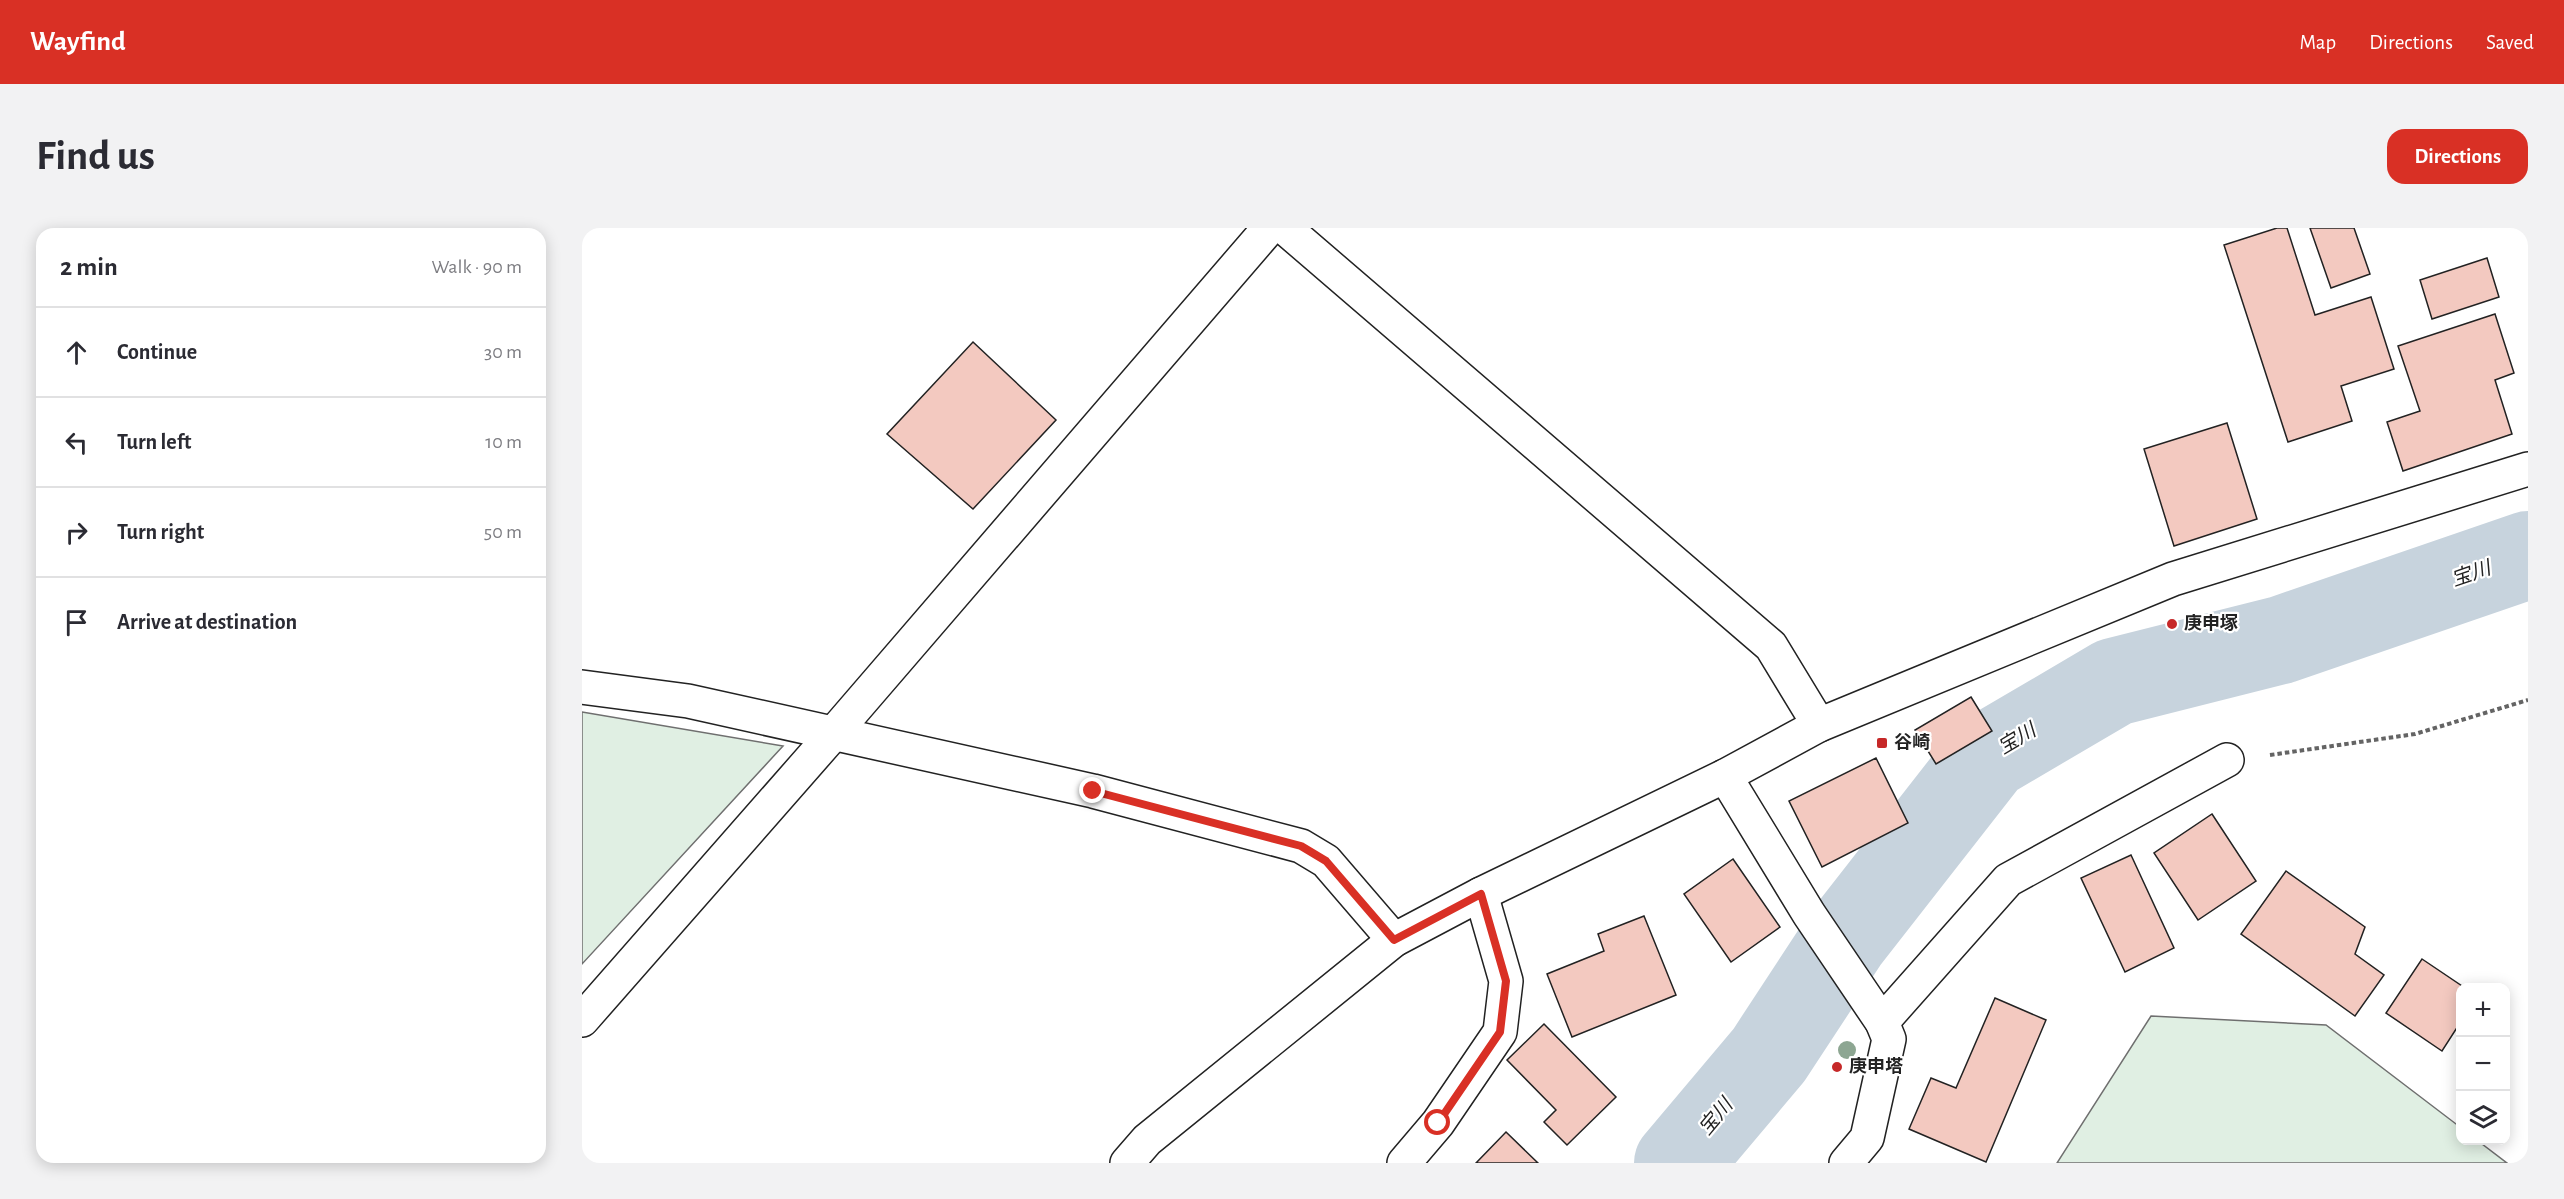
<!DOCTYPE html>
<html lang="en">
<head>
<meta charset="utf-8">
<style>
  body { margin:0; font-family:"Alegreya Sans","Noto Sans JP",sans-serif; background:#f2f2f3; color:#2b2b33 }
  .controls { position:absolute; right:18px; bottom:18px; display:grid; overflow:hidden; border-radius:12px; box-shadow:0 3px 15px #0003 }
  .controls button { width:54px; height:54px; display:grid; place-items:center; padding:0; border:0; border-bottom:2px solid #e1e1e2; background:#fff; color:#2b2b33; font:30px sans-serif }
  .stop { position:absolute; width:18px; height:18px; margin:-14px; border:4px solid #d93025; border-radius:50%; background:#fff }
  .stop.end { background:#d93025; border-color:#fff; box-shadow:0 2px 6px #0008 }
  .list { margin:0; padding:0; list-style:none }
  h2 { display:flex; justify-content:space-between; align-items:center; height:78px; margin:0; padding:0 24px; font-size:26px }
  h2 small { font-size:20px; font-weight:400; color:#7c7c81 }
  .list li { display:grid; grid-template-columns:39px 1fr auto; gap:18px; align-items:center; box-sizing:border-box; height:90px; padding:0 24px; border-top:2px solid #e1e1e2 }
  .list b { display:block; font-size:22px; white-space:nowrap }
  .list em { font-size:20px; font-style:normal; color:#7c7c81 }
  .icon { flex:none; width:33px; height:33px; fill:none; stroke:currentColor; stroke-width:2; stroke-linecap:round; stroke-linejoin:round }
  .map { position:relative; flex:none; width:1946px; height:935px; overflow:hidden; border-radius:18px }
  header { display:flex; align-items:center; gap:36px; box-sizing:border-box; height:84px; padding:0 30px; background:#d93025; color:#fff }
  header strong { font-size:28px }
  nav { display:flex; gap:33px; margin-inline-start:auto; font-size:21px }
  .intro { display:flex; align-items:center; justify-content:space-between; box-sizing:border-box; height:144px; padding:0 36px }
  h1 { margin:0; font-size:42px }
  .button { padding:15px 27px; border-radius:18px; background:#d93025; color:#fff; font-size:21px; font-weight:700 }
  main { display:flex; gap:36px; padding:0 36px }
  aside { flex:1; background:#fff; border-radius:18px; box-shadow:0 3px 15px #0003 }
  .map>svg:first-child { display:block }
  .green { fill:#e0efe3; stroke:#6f6f6f; stroke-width:1.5 }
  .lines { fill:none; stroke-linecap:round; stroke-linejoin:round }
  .river { stroke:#c7d3dd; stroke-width:88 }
  .building { fill:#f3c9c0; stroke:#222; stroke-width:1.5 }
  .street-casing { stroke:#222; stroke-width:36 }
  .secondary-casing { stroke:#222; stroke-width:36 }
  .path { stroke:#646464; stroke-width:4; stroke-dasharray:4.5 3; stroke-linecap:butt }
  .street { stroke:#fff; stroke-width:33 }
  .secondary { stroke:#fff; stroke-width:33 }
  .tree { fill:#8da692 }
  .route { stroke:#d93025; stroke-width:8 }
  .poi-dot { fill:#c62828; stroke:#fff; stroke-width:2 }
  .labels { text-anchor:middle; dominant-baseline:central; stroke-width:4.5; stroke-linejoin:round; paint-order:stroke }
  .poi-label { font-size:18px; font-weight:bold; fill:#222; stroke:#fff; text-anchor:start }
  .water-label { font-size:20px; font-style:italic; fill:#222; stroke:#fff }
</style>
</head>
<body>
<header>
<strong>Wayfind</strong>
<nav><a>Map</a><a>Directions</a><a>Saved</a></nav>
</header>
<div class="intro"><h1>Find us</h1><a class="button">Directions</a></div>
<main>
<aside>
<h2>2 min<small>Walk · 90 m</small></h2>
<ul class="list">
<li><svg class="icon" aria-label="ahead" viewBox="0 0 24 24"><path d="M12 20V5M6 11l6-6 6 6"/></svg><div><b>Continue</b></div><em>30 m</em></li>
<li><svg class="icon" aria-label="left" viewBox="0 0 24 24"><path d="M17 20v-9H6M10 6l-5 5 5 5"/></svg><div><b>Turn left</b></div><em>10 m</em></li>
<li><svg class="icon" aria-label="right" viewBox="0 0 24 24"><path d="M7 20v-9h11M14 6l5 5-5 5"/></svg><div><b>Turn right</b></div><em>50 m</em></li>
<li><svg class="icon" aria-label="arrive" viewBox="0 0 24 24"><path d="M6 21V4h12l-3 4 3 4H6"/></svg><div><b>Arrive at destination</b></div></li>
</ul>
</aside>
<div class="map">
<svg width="1946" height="935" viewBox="0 0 1946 935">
  <rect width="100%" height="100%" fill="#fff"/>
  <!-- green -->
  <g class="green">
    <path d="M0,484L201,518L0,736Z"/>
    <path d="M1569,788L1744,797L1878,899V912L1896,913L1925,935H1475Z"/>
  </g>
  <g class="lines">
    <!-- river -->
    <path class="river" d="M1096,935L1187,827L1263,711L1406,528L1532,454L1699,412L1946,327"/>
  </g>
  <!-- building -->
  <g class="building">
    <path d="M1695,0H1705L1733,87L1789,69L1812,141L1759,158L1770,193L1706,214L1642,17Z"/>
    <path d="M1728,0H1772L1788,46L1749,60Z"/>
    <path d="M1905,30L1917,69L1850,91L1838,52Z"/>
    <path d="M1913,86L1932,145L1913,152L1930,206L1821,243L1805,194L1838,183L1816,118Z"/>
    <path d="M391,114L474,192L391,281L305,206Z"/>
    <path d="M1645,195L1675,291L1592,318L1562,221Z"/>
    <path d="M1389,469L1410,503L1354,536L1333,502Z"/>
    <path d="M1294,530L1326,595L1240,639L1207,573Z"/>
    <path d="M1630,586L1674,653L1616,692L1572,625Z"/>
    <path d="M1549,627L1592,720L1543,744L1499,650Z"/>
    <path d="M1151,631L1198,699L1149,734L1102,666Z"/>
    <path d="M1704,643L1783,699L1773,726L1802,747L1773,788L1659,706Z"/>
    <path d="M1062,688L1094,767L990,809L965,746L1022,723L1016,706Z"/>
    <path d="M1840,731L1883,760H1878V795L1860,823L1804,785Z"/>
    <path d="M1413,770L1464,792L1404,934L1327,901L1349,850L1374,860Z"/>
    <path d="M962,796L1034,869L985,917L962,894L974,882L925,832Z"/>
    <path d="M924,904L956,935H894Z"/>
  </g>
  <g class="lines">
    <defs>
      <g id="street">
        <path d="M703,0L1189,418L1237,497"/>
        <path d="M0,459L106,473L511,563L719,618L744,633L812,712"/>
        <path d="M1143,548L1227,686L1300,794L1307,811L1285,910L1264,935"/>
        <path d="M0,792L251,506L687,0"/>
        <path d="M1300,794L1426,652L1645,532"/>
        <path d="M822,935L856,895L918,804L924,753L899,666"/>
      </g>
      <path id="secondary" d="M545,935L565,912L812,712L899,666L1143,548L1237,497L1591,351L1946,241"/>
    </defs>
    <!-- street casing -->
    <use href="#street" class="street-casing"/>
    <!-- secondary casing -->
    <use href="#secondary" class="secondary-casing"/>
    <!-- path -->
    <path class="path" d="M1688,527L1833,506L1946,472"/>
    <!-- street -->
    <use href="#street" class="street"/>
    <!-- secondary -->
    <use href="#secondary" class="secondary"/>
  </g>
  <!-- trees -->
  <circle class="tree" cx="1265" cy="822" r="9"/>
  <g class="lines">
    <!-- route -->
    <path class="route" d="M511,563L719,618L744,633L812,712L899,666L924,753L918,804L856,895"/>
  </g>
  <!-- markers -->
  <g class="poi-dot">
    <circle cx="1590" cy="396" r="6"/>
    <rect x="1294" y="509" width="12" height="12" rx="3"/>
    <circle cx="1255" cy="839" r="6"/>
  </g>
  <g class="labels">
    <!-- poi labels -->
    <g class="poi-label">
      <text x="1602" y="396">庚申塚</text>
      <text x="1312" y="515">谷崎</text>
      <text x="1267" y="839">庚申塔</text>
    </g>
    <!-- water labels -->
    <g class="water-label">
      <text transform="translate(1889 346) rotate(-19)">宝川</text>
      <text transform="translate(1435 511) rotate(-31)">宝川</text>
      <text transform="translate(1134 889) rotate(-50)">宝川</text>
    </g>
  </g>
</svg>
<div class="controls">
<button>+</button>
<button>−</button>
<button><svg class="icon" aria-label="layers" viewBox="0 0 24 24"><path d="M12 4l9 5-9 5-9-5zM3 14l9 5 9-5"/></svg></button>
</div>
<div class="stop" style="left:856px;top:895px"></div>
<div class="stop end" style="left:511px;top:563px"></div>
</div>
</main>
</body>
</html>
